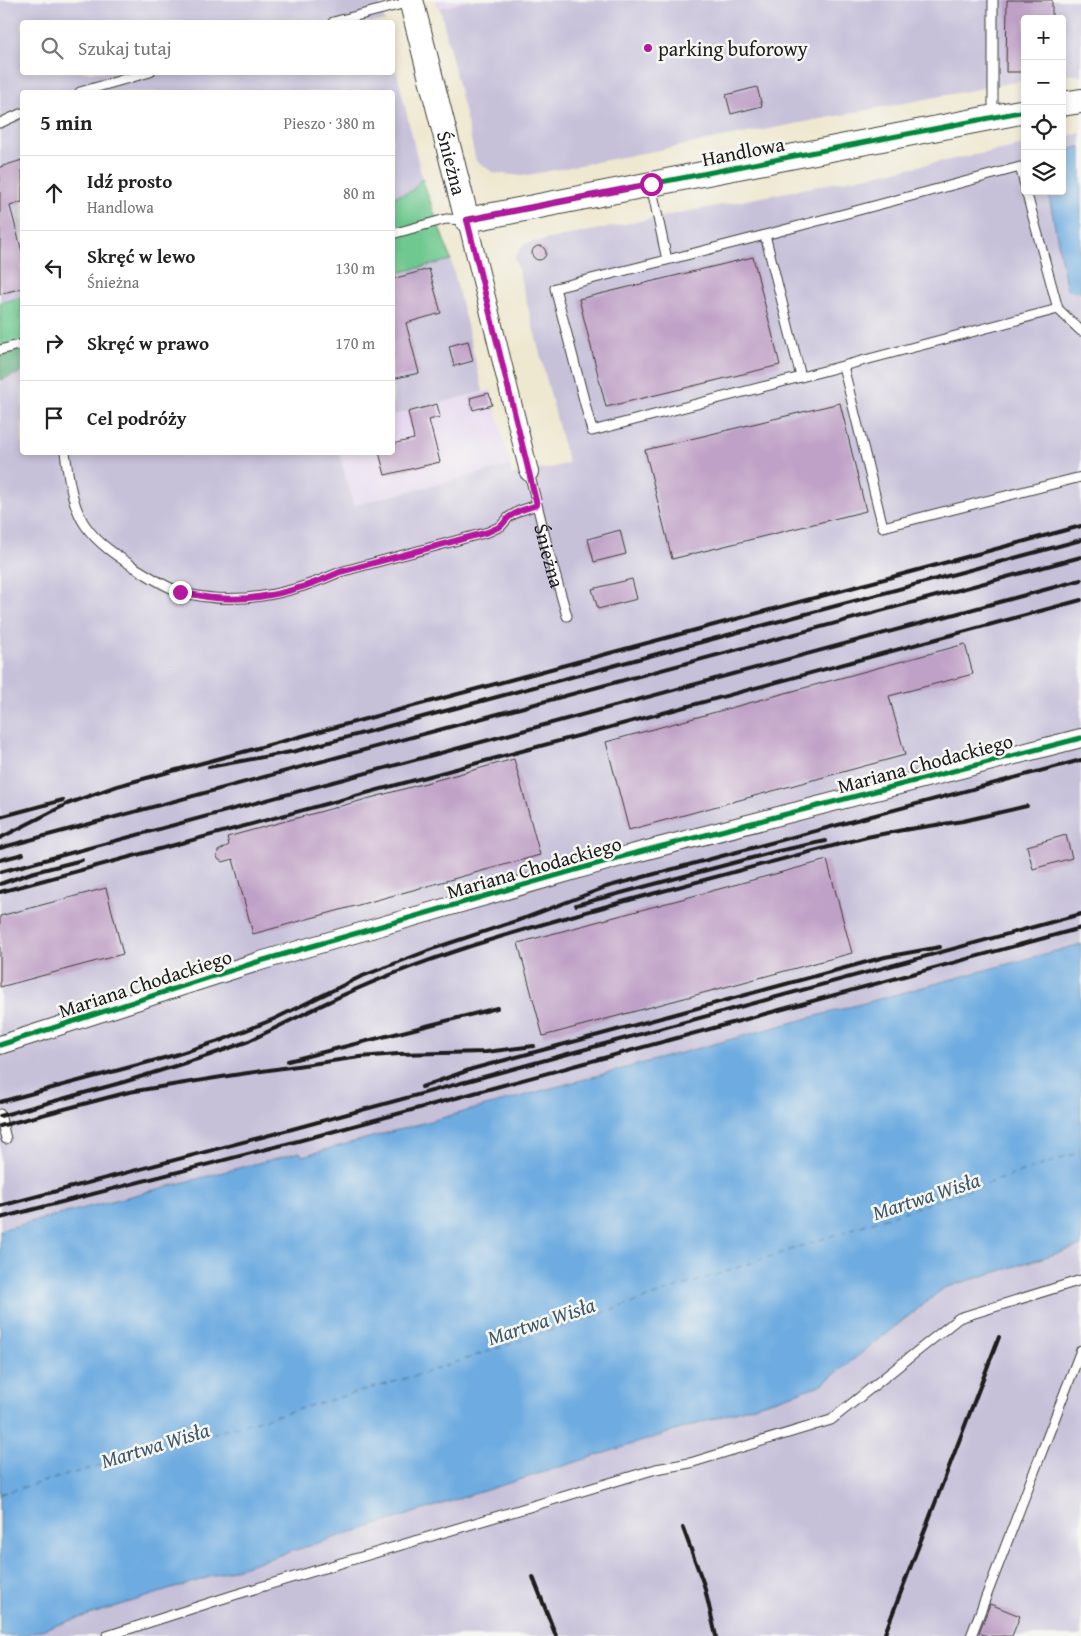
<!DOCTYPE html>
<html lang="pl">
<head>
<meta charset="utf-8">
<style>
  body { margin:0; font-family:"Gentium Book Plus",serif; background:#f2f2f2; color:#222 }
  .controls { position:absolute; right:15px; top:15px; display:grid; overflow:hidden; border-radius:5px; box-shadow:0 2px 8px #0003 }
  .controls button { width:45px; height:45px; display:grid; place-items:center; padding:0; border:0; border-bottom:1px solid #e0e0e0; background:#fff; color:#222; font:25px sans-serif }
  .stop { position:absolute; width:15px; height:15px; margin:-11px; border:4px solid #b5179e; border-radius:50%; background:#fff }
  .stop.end { background:#b5179e; border-color:#fff; box-shadow:0 1px 5px #0008 }
  .list { margin:0; padding:0; list-style:none }
  h2 { display:flex; justify-content:space-between; align-items:center; height:65px; margin:0; padding:0 20px; font-size:21px }
  h2 small { font-size:16px; font-weight:400; color:#767676 }
  .list li { display:grid; grid-template-columns:32px 1fr auto; gap:15px; align-items:center; box-sizing:border-box; height:75px; padding:0 20px; border-top:1px solid #e0e0e0 }
  .list b { display:block; font-size:19px; white-space:nowrap }
  .list p { margin:0; font-size:16px; white-space:nowrap; color:#767676 }
  .list em { font-size:16px; font-style:normal; color:#767676 }
  .icon { flex:none; width:28px; height:28px; fill:none; stroke:currentColor; stroke-width:2; stroke-linecap:round; stroke-linejoin:round }
  .map { position:relative; flex:none; width:1081px; height:1636px; overflow:hidden }
  .search { position:absolute; background:#fff; box-shadow:0 2px 8px #0003; left:20px; top:20px; width:375px; height:55px; display:flex; align-items:center; gap:12px; box-sizing:border-box; padding:0 18px; border-radius:5px; color:#767676; font-size:19px }
  .panel { position:absolute; background:#fff; box-shadow:0 2px 8px #0003; left:20px; top:90px; width:375px; height:365px; border-radius:5px }
  .map>svg:first-child { display:block }
  .built { fill:#e4d3f1 }
  .industrial { fill:#c6c0d9 }
  .green { fill:#6ec88f; stroke:#457256 }
  .forest { fill:#5aac7a; stroke:#3b644b }
  .water { fill:#6dabe0; stroke:#44647e }
  .lines { fill:none; stroke-linecap:round; stroke-linejoin:round }
  .ferry { stroke:#3c556a; stroke-width:1; stroke-dasharray:6 5; stroke-linecap:butt }
  .building { fill:#bfa0c6 }
  .lane-casing { stroke:#3c3b37; stroke-width:11 }
  .street-casing { stroke:#3c3b37; stroke-width:20 }
  .secondary-casing { stroke:#3c3b37; stroke-width:26 }
  .lane { stroke:#fff; stroke-width:9 }
  .street { stroke:#fff; stroke-width:18 }
  .secondary { stroke:#fff; stroke-width:24 }
  .rail { stroke:#1c1c1c; stroke-width:4 }
  .cycleway-casing { stroke:#f6f6f2; stroke-width:8 }
  .cycleway { stroke:#00873e; stroke-width:5 }
  .route { stroke:#b5179e; stroke-width:6 }
  .poi-dot { fill:#b5179e; stroke:#f6f6f2; stroke-width:2 }
  .labels { text-anchor:middle; dominant-baseline:central; stroke-width:5; stroke-linejoin:round; paint-order:stroke }
  .poi-label { font-size:20px; fill:#1c1c1c; stroke:#f6f6f2; text-anchor:start }
  .street-label { font-size:20px; fill:#1c1c1c; stroke:#f6f6f2 }
  .water-label { font-size:21px; font-style:italic; fill:#3c556a; stroke:#f6f6f2 }
</style>
</head>
<body>
<div class="map">
<svg width="1081" height="1636" viewBox="0 0 1081 1636">
  <rect width="100%" height="100%" fill="#f6f6f2"/>
  <filter id="ink" filterUnits="userSpaceOnUse"><feTurbulence type="fractalNoise" baseFrequency=".02" numOctaves="2"/><feDisplacementMap in="SourceGraphic" scale="10" xChannelSelector="R" yChannelSelector="G"/><feConvolveMatrix kernelMatrix="1 2 1 2 8 2 1 2 1" color-interpolation-filters="sRGB"/></filter>
  <filter id="wash" filterUnits="userSpaceOnUse"><feTurbulence type="fractalNoise" baseFrequency=".0096" numOctaves="4" result="noise"/><feDisplacementMap in="SourceGraphic" scale="20" xChannelSelector="R" yChannelSelector="G"/><feGaussianBlur stdDeviation="1.12" result="paint"/><feColorMatrix in="noise" values="0 0 0 0 0 0 0 0 0 0 0 0 0 0 0 0 0 1.4 0 .05"/><feComposite in="paint" operator="in"/></filter>
  <g filter="url(#wash)">
    <rect width="100%" height="100%" fill="#efe8d0"/>
    <!-- built -->
    <g class="built">
      <path d="M435,0H471L440,8L437,7Z"/>
      <path d="M491,390L510,466L354,505L339,453L392,452L393,415Z"/>
    </g>
    <!-- industrial -->
    <g class="industrial">
      <path d="M0,0H379L385,22H22V72H392L393,56L422,178L412,191L393,197L392,92H22V297L0,303Z"/>
      <path d="M471,0H1081V76L1062,73V19H1025V80L523,176L494,173L476,161L440,8Z"/>
      <path d="M1081,133V944L301,1156L300,1152L0,1230V380L22,372V452L339,453L354,505L510,466L512,475L551,468L568,463L515,257L524,244L1025,145V191H1062V137Z"/>
      <path d="M451,260L483,392L393,415V274Z"/>
      <path d="M1081,1246V1636H22L821,1385L944,1288Z"/>
    </g>
    <!-- green -->
    <g class="green">
      <path d="M422,178L451,260L393,274V197L412,191Z"/>
      <path d="M22,297V348L0,355V303Z"/>
    </g>
    <!-- forest -->
    <path class="forest" d="M22,348V372L0,380V355Z"/>
    <!-- water -->
    <g class="water">
      <path d="M1081,146V292L1067,290L1048,191H1062V152Z"/>
      <path d="M1081,944V1246L944,1288L821,1385L22,1636H0V1230L300,1152L302,1156Z"/>
    </g>
    <g class="lines">
      <!-- ferry -->
      <path class="ferry" d="M0,1494L418,1375L1081,1152"/>
    </g>
    <g id="blocks">
      <!-- building -->
      <g class="building">
        <path d="M1007,0H1052V19H1025V72H1006Z"/>
        <path d="M757,87L762,106L731,114L726,95Z"/>
        <path d="M22,160V202L10,206L22,252V288L0,294V167Z"/>
        <circle cx="539" cy="253" r="7"/>
        <path d="M753,257L780,365L606,407L579,299Z"/>
        <path d="M429,269L441,313L406,323L419,373L392,379V279Z"/>
        <path d="M468,341L473,361L454,366L449,346Z"/>
        <path d="M489,393L492,405L473,410L470,398Z"/>
        <path d="M840,403L866,511L672,559L645,450Z"/>
        <path d="M437,404L440,417L429,420L440,462L385,475L379,452H392V444L414,439L408,412Z"/>
        <path d="M620,530L626,554L594,562L588,539Z"/>
        <path d="M632,579L637,599L598,609L592,589Z"/>
        <path d="M965,644L973,674L889,696L905,755L629,830L606,742Z"/>
        <path d="M514,759L540,855L253,934L233,859L223,862L219,860L217,857L218,851L229,845L227,837Z"/>
        <path d="M1066,835L1072,858L1033,869L1027,846Z"/>
        <path d="M827,860L852,953L543,1036L518,943Z"/>
        <path d="M106,888L123,954L0,987V916Z"/>
        <path d="M990,1604L1020,1616L1012,1636H988L979,1633Z"/>
      </g>
    </g>
  </g>
  <g filter="url(#ink)">
    <use href="#blocks" fill-opacity="0" stroke="#3c3b37" stroke-width="1"/>
    <g class="lines">
      <defs>
        <g id="lane">
          <path d="M993,0V116"/>
          <path d="M333,22L410,2"/>
          <path d="M80,92L150,72"/>
          <path d="M0,123L22,113"/>
          <path d="M651,185L667,260L765,235L801,377L592,431L555,288L667,260"/>
          <path d="M392,234L446,219L465,220"/>
          <path d="M765,235L1020,167L1025,185"/>
          <path d="M1058,309L1081,331"/>
          <path d="M0,350L22,344"/>
          <path d="M843,366L883,527L1081,477"/>
          <path d="M801,377L1058,309L1026,191"/>
          <path d="M65,452C68,475 72,506 85,525C97,543 117,556 134,567C149,576 165,587 181,592C234,607 291,594 340,572L488,532L501,526L509,517L519,511L537,505"/>
          <path id="s1" d="M529,472L549,553L567,616"/>
          <path d="M0,1114L6,1139"/>
          <path d="M107,1636L234,1595L656,1469L690,1463L831,1420L959,1318L1081,1280"/>
          <path d="M971,1636L1081,1350"/>
        </g>
        <g id="street">
          <path d="M467,220L529,472"/>
          <path d="M0,1045L257,962L624,856L1081,738"/>
        </g>
        <g id="secondary">
          <path id="s2" d="M411,0L467,220L1025,111"/>
          <path d="M1062,104L1081,101"/>
        </g>
      </defs>
      <!-- lane casing -->
      <use href="#lane" class="lane-casing"/>
      <!-- street casing -->
      <use href="#street" class="street-casing"/>
      <!-- secondary casing -->
      <use href="#secondary" class="secondary-casing"/>
      <!-- lane -->
      <use href="#lane" class="lane"/>
      <!-- street -->
      <use href="#street" class="street"/>
      <!-- secondary -->
      <use href="#secondary" class="secondary"/>
      <!-- rail -->
      <g class="rail">
        <path d="M209,767L296,751L1081,540"/>
        <path d="M0,817L63,800"/>
        <path d="M903,830L963,821L1027,806"/>
        <path d="M0,838L67,804L117,786L1081,526"/>
        <path d="M0,848L1081,557"/>
        <path d="M0,860L23,854"/>
        <path d="M0,872L1081,580"/>
        <path d="M0,884L31,873L82,860"/>
        <path d="M0,892L1081,600"/>
        <path d="M576,905L778,851L826,841"/>
        <path d="M322,1005C418,958 520,930 622,902C704,880 785,858 867,837L908,829"/>
        <path d="M288,1061L497,1008"/>
        <path d="M422,1087L472,1069L591,1037L885,957L940,947"/>
        <path d="M0,1102L175,1055L222,1040L274,1019L360,977L435,948L525,918L606,887L1081,760"/>
        <path d="M0,1116L124,1082L207,1056L249,1041L328,1002"/>
        <path d="M0,1126L129,1092L234,1075L360,1057L398,1054L486,1052L534,1046"/>
        <path d="M0,1206L285,1131L1081,914"/>
        <path d="M0,1218L298,1141L1081,928"/>
        <path d="M683,1528L704,1585L716,1636"/>
        <path d="M533,1577L556,1636"/>
        <path d="M884,1636L999,1337"/>
      </g>
      <defs>
        <g id="cycleway">
          <path d="M467,220L1025,111"/>
          <path d="M0,1045L257,962L624,856L1081,738"/>
        </g>
      </defs>
      <!-- cycleway casing -->
      <use href="#cycleway" class="cycleway-casing"/>
      <!-- cycleway -->
      <use href="#cycleway" class="cycleway"/>
    </g>
  </g>
  <g class="lines" filter="url(#ink)">
    <!-- route -->
    <path class="route" d="M180,592C192,594 203,597 215,598C258,602 301,590 340,572L488,532L501,526L509,517L519,511L537,505L467,220L651,184"/>
  </g>
  <!-- markers -->
  <circle class="poi-dot" cx="648" cy="48" r="5"/>
  <g class="labels">
    <!-- poi labels -->
    <g class="poi-label">
      <text x="658" y="48">parking buforowy</text>
    </g>
    <!-- street labels -->
    <g class="street-label">
      <text transform="translate(743 151) rotate(-11)">Handlowa</text>
      <text stroke="none"><textPath href="#s2" startOffset="168">Śnieżna</textPath></text>
      <text stroke="none"><textPath href="#s1" startOffset="86">Śnieżna</textPath></text>
      <text transform="translate(925 763) rotate(-15)">Mariana Chodackiego</text>
      <text transform="translate(534 867) rotate(-16)">Mariana Chodackiego</text>
      <text transform="translate(145 983) rotate(-18)">Mariana Chodackiego</text>
    </g>
    <!-- water labels -->
    <g class="water-label">
      <text transform="translate(926 1196) rotate(-18)">Martwa Wisła</text>
      <text transform="translate(541 1321) rotate(-18)">Martwa Wisła</text>
      <text transform="translate(155 1445) rotate(-17)">Martwa Wisła</text>
    </g>
  </g>
</svg>
<div class="controls">
<button>+</button>
<button>−</button>
<button><svg class="icon" aria-label="locate" viewBox="0 0 24 24"><circle cx="12" cy="12" r="6"/><path d="M12 2v4M12 18v4M2 12h4M18 12h4"/></svg></button>
<button><svg class="icon" aria-label="layers" viewBox="0 0 24 24"><path d="M12 4l9 5-9 5-9-5zM3 14l9 5 9-5"/></svg></button>
</div>
<div class="stop" style="left:651px;top:184px"></div>
<div class="stop end" style="left:180px;top:592px"></div>
<div class="search"><svg class="icon" aria-label="search" viewBox="0 0 24 24"><circle cx="10" cy="10" r="6"/><path d="M15 15l6 6"/></svg>Szukaj tutaj</div>
<section class="panel">
<h2>5 min<small>Pieszo · 380 m</small></h2>
<ul class="list">
<li><svg class="icon" aria-label="ahead" viewBox="0 0 24 24"><path d="M12 20V5M6 11l6-6 6 6"/></svg><div><b>Idź prosto</b><p>Handlowa</p></div><em>80 m</em></li>
<li><svg class="icon" aria-label="left" viewBox="0 0 24 24"><path d="M17 20v-9H6M10 6l-5 5 5 5"/></svg><div><b>Skręć w lewo</b><p>Śnieżna</p></div><em>130 m</em></li>
<li><svg class="icon" aria-label="right" viewBox="0 0 24 24"><path d="M7 20v-9h11M14 6l5 5-5 5"/></svg><div><b>Skręć w prawo</b></div><em>170 m</em></li>
<li><svg class="icon" aria-label="arrive" viewBox="0 0 24 24"><path d="M6 21V4h12l-3 4 3 4H6"/></svg><div><b>Cel podróży</b></div></li>
</ul>
</section>
</div>
</body>
</html>
